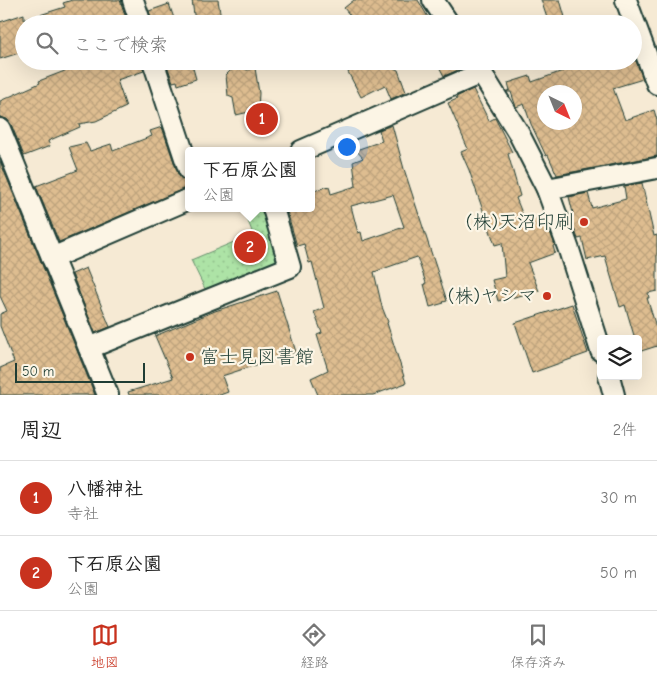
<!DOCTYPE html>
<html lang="ja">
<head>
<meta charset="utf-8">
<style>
  body { margin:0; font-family:"Comic Neue","Klee One",sans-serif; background:#f6f6f6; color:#222 }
  .controls { position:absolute; right:15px; bottom:15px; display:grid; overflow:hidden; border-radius:5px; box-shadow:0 5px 20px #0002 }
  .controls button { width:45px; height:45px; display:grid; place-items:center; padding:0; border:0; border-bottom:1px solid #e0e0e0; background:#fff; color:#222; font:25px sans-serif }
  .compass { position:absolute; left:537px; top:85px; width:45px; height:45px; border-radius:50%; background:#fff; box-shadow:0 5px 20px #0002; rotate:137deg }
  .scale { position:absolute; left:15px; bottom:12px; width:130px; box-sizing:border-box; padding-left:5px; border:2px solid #1f3d34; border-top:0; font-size:14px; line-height:18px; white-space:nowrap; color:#1f3d34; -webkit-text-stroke:4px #fcf5e5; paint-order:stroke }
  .you { position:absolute; left:346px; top:146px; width:18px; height:18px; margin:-12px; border:4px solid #fff; border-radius:50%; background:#1a73e8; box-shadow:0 0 0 8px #1a73e833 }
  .badge { display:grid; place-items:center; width:32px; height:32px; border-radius:50%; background:#c8321e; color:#fff; font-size:16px; font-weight:700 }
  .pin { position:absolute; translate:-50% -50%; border:2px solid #fff; box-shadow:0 1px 5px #0006 }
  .popup { position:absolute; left:185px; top:147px; width:130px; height:65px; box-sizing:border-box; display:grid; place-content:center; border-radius:5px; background:#fff; filter:drop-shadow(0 1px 4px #0005); font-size:16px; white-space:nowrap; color:#767676 }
  .popup b { font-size:19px; color:#222 }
  .popup::after { content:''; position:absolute; left:50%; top:100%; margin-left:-10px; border:10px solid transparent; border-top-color:#fff }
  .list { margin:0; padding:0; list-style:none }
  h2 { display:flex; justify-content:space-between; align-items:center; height:65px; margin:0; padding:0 20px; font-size:21px }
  h2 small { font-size:16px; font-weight:400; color:#767676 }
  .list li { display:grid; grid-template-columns:32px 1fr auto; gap:15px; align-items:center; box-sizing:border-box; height:75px; padding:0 20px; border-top:1px solid #e0e0e0 }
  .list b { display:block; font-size:19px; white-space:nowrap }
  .list p { margin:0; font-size:16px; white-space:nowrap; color:#767676 }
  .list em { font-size:16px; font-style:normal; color:#767676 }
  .icon { flex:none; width:28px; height:28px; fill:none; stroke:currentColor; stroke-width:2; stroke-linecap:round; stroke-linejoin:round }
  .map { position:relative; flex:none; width:657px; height:395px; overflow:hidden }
  .search { position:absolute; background:#fff; box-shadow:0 5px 20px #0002; left:15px; right:15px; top:15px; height:55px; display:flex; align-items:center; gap:12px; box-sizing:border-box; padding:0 18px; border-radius:28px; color:#767676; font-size:19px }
  .sheet { height:215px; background:#fff }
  nav { display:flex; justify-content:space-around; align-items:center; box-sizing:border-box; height:70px; border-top:1px solid #e0e0e0; background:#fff; font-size:14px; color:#767676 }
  nav a { display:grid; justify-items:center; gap:2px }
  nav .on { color:#c8321e }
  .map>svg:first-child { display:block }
  .park { fill:url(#park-dots); stroke:#66906d }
  .building { fill:url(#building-cross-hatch); stroke:#1f3d34; fill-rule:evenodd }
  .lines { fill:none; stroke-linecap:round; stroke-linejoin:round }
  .minor-casing { stroke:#1f3d34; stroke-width:24 }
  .minor { stroke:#fcf5e5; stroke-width:20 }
  .poi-dot { fill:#c8321e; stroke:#fcf5e5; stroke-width:2 }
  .labels { text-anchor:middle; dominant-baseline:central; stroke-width:4.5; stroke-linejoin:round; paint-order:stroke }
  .poi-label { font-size:19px; fill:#1f3d34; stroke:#fcf5e5; text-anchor:end }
</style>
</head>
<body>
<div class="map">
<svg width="657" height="395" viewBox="0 0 657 395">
  <defs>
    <pattern id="park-dots" width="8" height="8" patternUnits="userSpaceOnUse" patternTransform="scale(1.25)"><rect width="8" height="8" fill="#ade3a6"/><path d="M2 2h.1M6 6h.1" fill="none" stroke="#94c490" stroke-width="1.8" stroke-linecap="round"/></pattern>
    <pattern id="building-cross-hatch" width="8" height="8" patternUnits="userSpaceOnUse" patternTransform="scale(1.25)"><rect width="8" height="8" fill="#debd90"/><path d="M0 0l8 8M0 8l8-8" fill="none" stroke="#bea37d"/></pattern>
  </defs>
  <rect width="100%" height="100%" fill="#f6ead4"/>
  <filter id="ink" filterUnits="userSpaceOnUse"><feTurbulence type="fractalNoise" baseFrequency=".02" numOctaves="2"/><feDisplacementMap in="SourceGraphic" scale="10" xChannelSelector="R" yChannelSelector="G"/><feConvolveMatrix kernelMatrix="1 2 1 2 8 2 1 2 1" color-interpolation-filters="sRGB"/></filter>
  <g filter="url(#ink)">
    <!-- park -->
    <path class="park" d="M243,208H268L283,265L207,293L191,260L253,234Z"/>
    <!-- building -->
    <g class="building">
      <path d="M72,0H120L128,24H24V45L17,48L19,53L0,59V22L24,14V20L65,7L63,3Z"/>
      <path d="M192,0H218L221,18L195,22Z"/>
      <path d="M354,0H418L432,24H357L344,8Z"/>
      <path d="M541,0H560L567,24H549Z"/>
      <path d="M169,4L176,24H153L149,11Z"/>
      <path d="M78,61H141L144,71L117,80L126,107L96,121L79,124L80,127L48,141L50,146L24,156L11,124L7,119L0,117V101L40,83L39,81L80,65Z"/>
      <path d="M174,61H191L196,79L178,85L177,81L173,82L166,63Z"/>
      <path d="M369,61H387L389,66L398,70L406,92L391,99L385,85L361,97L348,72Z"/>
      <path d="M436,61H459L463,68L444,76Z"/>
      <path d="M574,61H636L643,79L613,88L625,120L654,110L657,120V156L557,175L548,155L546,156L531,124L524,104L516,107L511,92H507V91L510,90L508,83L530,76L532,82L574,67ZM544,92H574V122H544Z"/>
      <path d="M243,68L247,70L255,68L259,93L258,110L236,115L233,98L228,96L226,75L231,70Z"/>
      <path d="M473,89L489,121L495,118L512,152L508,154L520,196L516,198L526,223L544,216L555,245L553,246L555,253L528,263L539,291L498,301L492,280L505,277L502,243L495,245L469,170L461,152L468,149L448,103L457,99L456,97Z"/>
      <path d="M392,125L404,169L447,301L443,302L444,303L430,307L424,284L426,283L417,257L374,272L382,307L388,322L387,323L406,383L373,395H318L311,378L328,370L317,335L322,333L314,312L324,308L312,262L309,263L304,244L297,246L286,208H311V192L329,186L331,194L356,186L353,162L363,158L356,150L382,141L379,130ZM393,195L404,227L363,241L361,232L358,233L351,206Z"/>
      <path d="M162,127L178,174L181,178L186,181L188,187L59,242L36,186L78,170L69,147L86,143L90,151L111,144L113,151L152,136L150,131Z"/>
      <path d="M0,161L41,262L95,395H0V368L14,362L0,326V314L7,311L0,296Z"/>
      <path d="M642,183L654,236L657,235V291L648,293L649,298H647L657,330V346L638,352V339H635L625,305L620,307L605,256L587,260L582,238L578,239L569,214L573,213L569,197L588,193L592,208L626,199L624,186Z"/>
      <path d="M86,268L110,327L95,333L72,274Z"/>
      <path d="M277,291L296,352L222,376L228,392L220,395H129L128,392L173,378L155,336L215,311Z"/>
      <path d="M572,304L588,353L532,373L515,323Z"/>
    </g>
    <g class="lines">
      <defs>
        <g id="minor">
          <path d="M133,0L141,24"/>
          <path d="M433,0L449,24"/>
          <path d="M626,0L657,84"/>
          <path d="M153,61L189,170"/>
          <path d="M474,61L518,132L547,189L569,250L601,351"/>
          <path d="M0,129L108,395"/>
          <path d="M301,151L481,73"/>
          <path d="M547,189L657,168"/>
          <path d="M52,258L189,199"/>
          <path d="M89,348L290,267L273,208"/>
          <path d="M609,376L614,395"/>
        </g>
      </defs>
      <!-- minor casing -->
      <use href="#minor" class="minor-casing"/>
      <!-- minor -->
      <use href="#minor" class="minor"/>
    </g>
  </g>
  <!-- markers -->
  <g class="poi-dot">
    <circle cx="584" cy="222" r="5"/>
    <circle cx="547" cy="296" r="5"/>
    <circle cx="190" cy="357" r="5"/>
  </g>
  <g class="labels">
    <!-- poi labels -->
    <g class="poi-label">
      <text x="574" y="222">(株)天沼印刷</text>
      <text x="537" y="296">(株)ヤシマ</text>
      <text x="200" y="357" text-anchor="start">富士見図書館</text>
    </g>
  </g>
</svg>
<div class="controls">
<button><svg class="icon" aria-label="layers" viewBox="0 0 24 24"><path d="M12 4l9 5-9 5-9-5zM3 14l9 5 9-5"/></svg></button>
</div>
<svg class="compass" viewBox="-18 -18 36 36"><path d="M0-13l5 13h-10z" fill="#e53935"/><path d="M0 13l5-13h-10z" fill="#767676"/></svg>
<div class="scale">50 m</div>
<div class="you"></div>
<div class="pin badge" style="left:262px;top:119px">1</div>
<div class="pin badge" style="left:250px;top:247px">2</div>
<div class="popup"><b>下石原公園</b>公園</div>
<div class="search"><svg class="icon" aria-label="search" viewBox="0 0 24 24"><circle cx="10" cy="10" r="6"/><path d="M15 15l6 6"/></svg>ここで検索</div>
</div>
<section class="sheet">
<h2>周辺<small>2件</small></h2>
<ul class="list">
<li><span class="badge">1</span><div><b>八幡神社</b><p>寺社</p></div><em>30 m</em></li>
<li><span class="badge">2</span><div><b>下石原公園</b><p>公園</p></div><em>50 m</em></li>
</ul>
</section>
<nav>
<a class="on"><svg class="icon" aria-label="map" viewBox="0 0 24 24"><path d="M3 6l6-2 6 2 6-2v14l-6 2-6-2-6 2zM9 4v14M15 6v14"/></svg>地図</a>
<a><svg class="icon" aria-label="directions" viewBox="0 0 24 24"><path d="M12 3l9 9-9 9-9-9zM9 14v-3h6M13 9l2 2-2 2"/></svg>経路</a>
<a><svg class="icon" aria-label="saved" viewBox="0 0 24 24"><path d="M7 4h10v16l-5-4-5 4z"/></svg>保存済み</a>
</nav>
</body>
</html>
